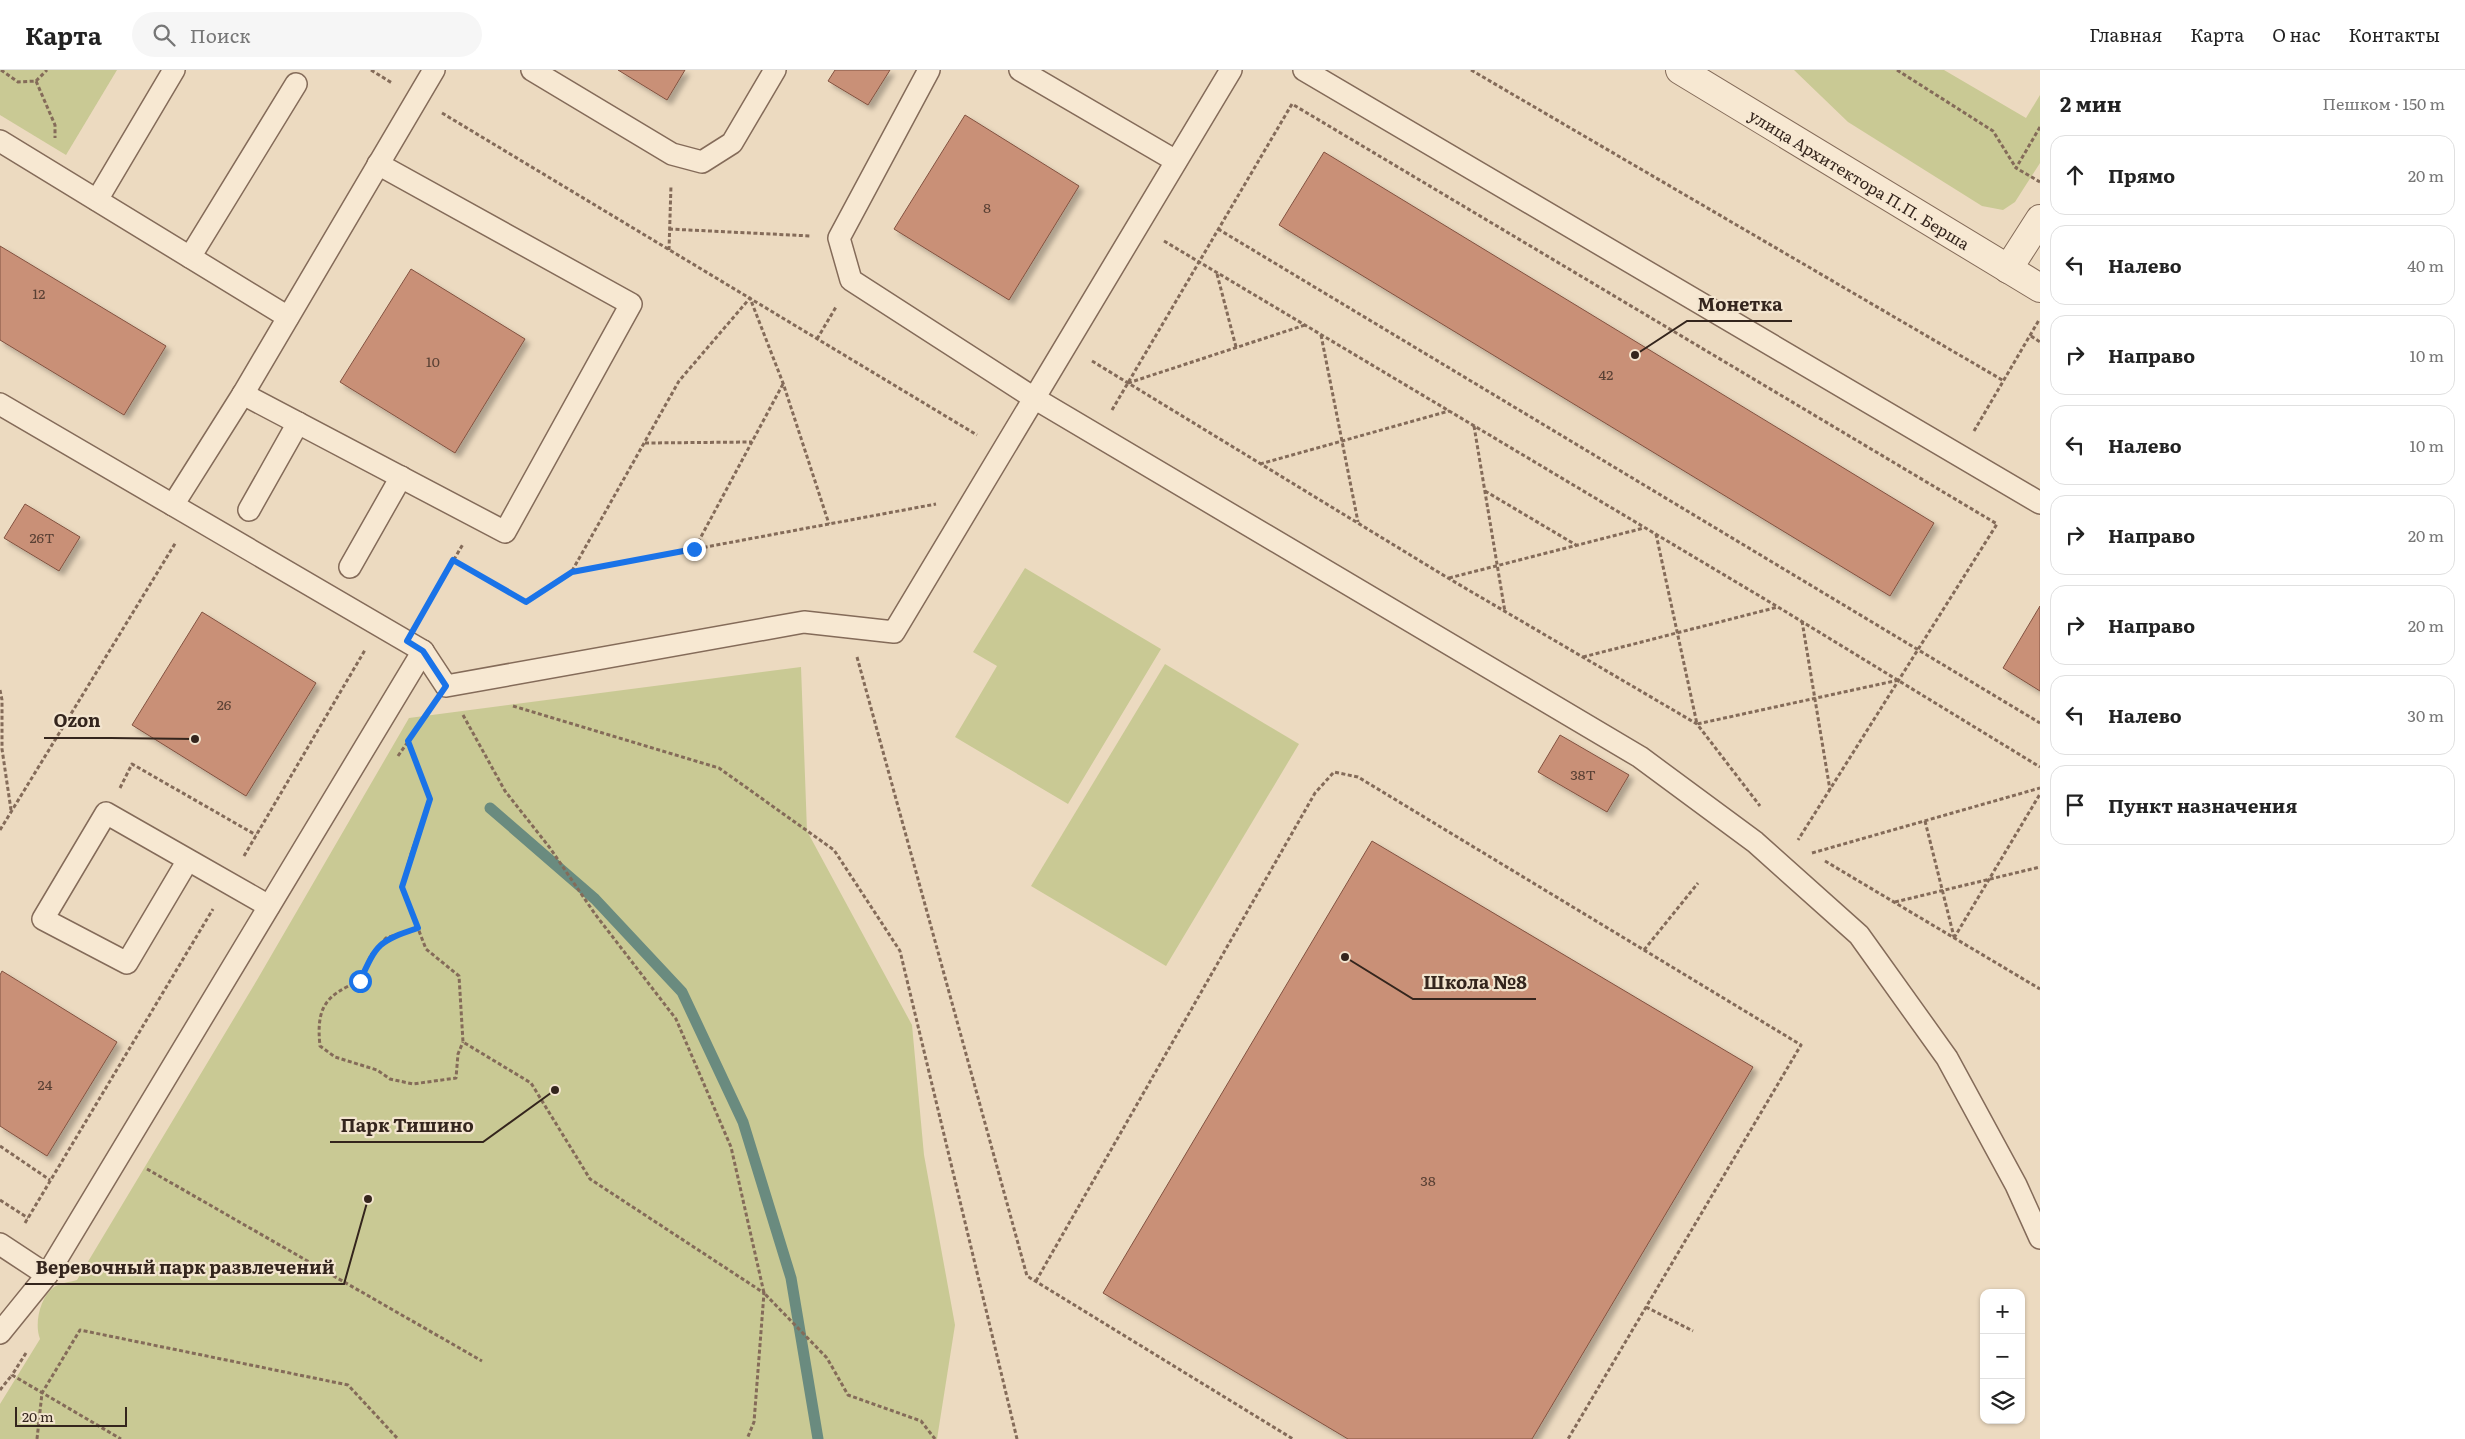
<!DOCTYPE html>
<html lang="ru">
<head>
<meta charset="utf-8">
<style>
  body { margin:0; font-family:Literata,serif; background:#f6f6f6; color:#222 }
  .controls { position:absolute; right:15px; bottom:15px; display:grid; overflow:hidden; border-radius:10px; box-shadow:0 1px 4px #0004 }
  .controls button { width:45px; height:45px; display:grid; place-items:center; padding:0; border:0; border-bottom:1px solid #e0e0e0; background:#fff; color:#222; font:25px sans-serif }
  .scale { position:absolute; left:15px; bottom:12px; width:112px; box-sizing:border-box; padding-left:5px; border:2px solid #34251d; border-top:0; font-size:14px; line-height:18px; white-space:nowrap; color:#34251d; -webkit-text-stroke:4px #f3e5cf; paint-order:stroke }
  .stop { position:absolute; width:15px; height:15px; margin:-11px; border:4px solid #1a73e8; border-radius:50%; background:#fff }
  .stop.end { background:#1a73e8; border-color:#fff; box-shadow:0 1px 5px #0008 }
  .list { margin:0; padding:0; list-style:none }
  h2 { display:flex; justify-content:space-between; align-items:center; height:65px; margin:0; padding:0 20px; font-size:21px }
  h2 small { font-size:16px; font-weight:400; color:#767676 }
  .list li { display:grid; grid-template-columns:32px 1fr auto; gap:15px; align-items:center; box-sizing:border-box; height:80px; margin:0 10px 10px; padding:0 10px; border:1px solid #e0e0e0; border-radius:15px }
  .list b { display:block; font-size:19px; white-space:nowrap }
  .list em { font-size:16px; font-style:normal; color:#767676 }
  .icon { flex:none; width:28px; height:28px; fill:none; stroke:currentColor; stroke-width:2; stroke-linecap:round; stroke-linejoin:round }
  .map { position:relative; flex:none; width:2040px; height:1369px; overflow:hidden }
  header { display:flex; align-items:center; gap:30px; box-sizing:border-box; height:70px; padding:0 25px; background:#fff; border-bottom:1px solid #e0e0e0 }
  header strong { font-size:24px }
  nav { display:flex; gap:28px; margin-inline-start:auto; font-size:18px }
  .search { width:350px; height:45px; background:#f6f6f6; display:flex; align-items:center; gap:12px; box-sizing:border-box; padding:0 18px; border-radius:28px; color:#767676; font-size:19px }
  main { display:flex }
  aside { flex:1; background:#fff }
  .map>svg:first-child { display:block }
  .green { fill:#c9c994 }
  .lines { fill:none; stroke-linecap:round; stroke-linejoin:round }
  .stream { stroke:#6a8b7f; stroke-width:11 }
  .building { fill:#c99077; stroke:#825240; filter:url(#shadow) }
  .service-casing { stroke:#846b59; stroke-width:24 }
  .minor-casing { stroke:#846b59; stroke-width:30 }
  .tertiary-casing { stroke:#846b59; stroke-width:30 }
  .path { stroke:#846b59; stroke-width:3; stroke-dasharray:4 2.5; stroke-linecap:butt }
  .service { stroke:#f7e8d2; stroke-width:21 }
  .minor { stroke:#f7e8d2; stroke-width:28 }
  .tertiary { stroke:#f7e8d2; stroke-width:28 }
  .route { stroke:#1a73e8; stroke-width:6 }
  .labels { text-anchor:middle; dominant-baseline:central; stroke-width:4.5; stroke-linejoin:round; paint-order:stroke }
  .number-label { font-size:14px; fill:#594034 }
  .street-label { font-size:16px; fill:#34251d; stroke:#f3e5cf }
  .leader { fill:none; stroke:#34251d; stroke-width:2 }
  .callout-dot { fill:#34251d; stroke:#f3e5cf; stroke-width:2 }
  .callout-label { font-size:18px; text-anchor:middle; font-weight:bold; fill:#34251d; stroke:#f3e5cf; stroke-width:4.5; stroke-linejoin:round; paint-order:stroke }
</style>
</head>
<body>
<header>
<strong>Карта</strong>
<div class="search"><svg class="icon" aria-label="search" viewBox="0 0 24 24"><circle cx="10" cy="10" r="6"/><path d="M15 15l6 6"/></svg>Поиск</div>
<nav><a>Главная</a><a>Карта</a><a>О нас</a><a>Контакты</a></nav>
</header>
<main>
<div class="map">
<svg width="2040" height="1369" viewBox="0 0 2040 1369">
  <defs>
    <filter id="shadow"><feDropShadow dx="4.5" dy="4.5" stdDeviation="2.5" flood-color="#0004"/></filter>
  </defs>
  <rect width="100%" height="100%" fill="#ecdac0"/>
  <!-- green -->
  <g class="green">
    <path d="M0,0H117L66,85L0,45Z"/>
    <path d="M1794,0H1944L2026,48L2040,25V93L2015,132L2003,140L1982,136L1848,52Z"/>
    <path d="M1025,498L1161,579L1068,734L955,667L997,596L973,582Z"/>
    <path d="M1165,594L1299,674L1166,896L1031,816Z"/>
    <path d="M801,597L807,761L912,955L924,1085L955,1255L937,1369H0V1334L40,1269C34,1254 40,1227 54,1217C60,1213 70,1212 77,1210L257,910L409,648Z"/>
  </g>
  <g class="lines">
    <!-- stream -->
    <path class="stream" d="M490,738L595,829L682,922L743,1052L791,1208L818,1369"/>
  </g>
  <!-- building -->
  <g class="building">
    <path d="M618,0H685L667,30Z"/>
    <path d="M835,0H890L868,35L828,11Z"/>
    <path d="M965,45L1079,116L1009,230L894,159Z"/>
    <path d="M1324,82L1934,453L1890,526L1279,155Z"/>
    <path d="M0,176L166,276L124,345L0,270Z"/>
    <path d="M411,199L525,269L455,383L340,312Z"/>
    <path d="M25,434L80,467L59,501L4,468Z"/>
    <path d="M2040,536V621L2003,598Z"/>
    <path d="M202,542L316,613L246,726L132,655Z"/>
    <path d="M1560,665L1629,705L1607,742L1538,702Z"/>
    <path d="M1372,771L1753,997L1532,1369H1348L1103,1223Z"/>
    <path d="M2,901L117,972L47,1086L0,1056V905Z"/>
  </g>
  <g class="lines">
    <defs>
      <g id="service">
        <path d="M532,0L672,84L702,92L732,73L775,0"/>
        <path d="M929,0L839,168L851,210L1034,328L1640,687L1755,772L1859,865L1947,988L2016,1115L2040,1168"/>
        <path d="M1020,0L1176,91"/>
        <path d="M1304,0L2040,433"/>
        <path d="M0,71L288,247"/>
        <path d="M97,130L174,0"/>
        <path d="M190,187L296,14"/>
        <path d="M243,324L505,462L631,234L378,94"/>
        <path d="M0,334L173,435L243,324L434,0"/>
        <path d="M173,435L423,581L446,616L804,552L894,562L1231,0"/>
        <path d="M249,440L298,353"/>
        <path d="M350,497L401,407"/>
        <path d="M188,790L127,893L43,849L106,743C160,774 215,805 269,836"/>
        <path d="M0,1174L47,1205"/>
        <path d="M0,1263L47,1205L423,581"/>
      </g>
      <path id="minor" d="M2008,199L2040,149"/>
      <g id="tertiary">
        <path id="s1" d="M1680,0L2040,218"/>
      </g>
    </defs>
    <!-- service casing -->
    <use href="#service" class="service-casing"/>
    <!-- minor casing -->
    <use href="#minor" class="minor-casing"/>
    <!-- tertiary casing -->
    <use href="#tertiary" class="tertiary-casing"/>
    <!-- path -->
    <g class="path">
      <path d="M1,0L18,12L36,11L55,55V68"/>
      <path d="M371,0L392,13"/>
      <path d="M1471,0L2004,311"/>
      <path d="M1897,0L1993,61L2016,98"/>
      <path d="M36,11L47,0"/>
      <path d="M442,43L977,365"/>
      <path d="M2040,57L2016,98L2040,112"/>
      <path d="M669,159L811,166"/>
      <path d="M1218,159L2040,653"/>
      <path d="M1164,171L1778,537L2040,697"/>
      <path d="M669,180L671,115"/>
      <path d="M1217,204L1236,277"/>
      <path d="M1321,265L1358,452"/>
      <path d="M2031,266L2040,272"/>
      <path d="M817,269L836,237"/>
      <path d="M1092,291L1448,508L1697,654L1760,736"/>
      <path d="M1128,313L1305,255"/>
      <path d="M1112,340L1292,34L1997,454L1798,770"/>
      <path d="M1474,356L1505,542"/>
      <path d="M1974,361L2039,250"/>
      <path d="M645,373L752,372"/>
      <path d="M1260,394L1449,341"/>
      <path d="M1485,421L1576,475"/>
      <path d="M1656,464L1697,654L1899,610"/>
      <path d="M695,478L783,314"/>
      <path d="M453,490L526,532L572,502L936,434"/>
      <path d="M572,501L679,311L750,228L783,313L829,454"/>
      <path d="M1449,508L1644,458"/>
      <path d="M421,546L463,474"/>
      <path d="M1802,551L1830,720"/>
      <path d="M857,587L1027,1206L1293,1369"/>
      <path d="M1583,587L1778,537"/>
      <path d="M0,620L2,630V679L11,740"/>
      <path d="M513,636L719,698L834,780L900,881L1017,1369"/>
      <path d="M463,645L505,721L550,778L595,844L676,949L731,1077L764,1223L827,1288L848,1325L921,1351L935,1369"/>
      <path d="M408,671L430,729L411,784L402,817L426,879L459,906L463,972L531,1013L590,1109L764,1223L754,1352L747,1369"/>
      <path d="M398,686L430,640"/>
      <path d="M120,718L132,694L256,765"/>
      <path d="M1925,751L1954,867"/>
      <path d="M0,760L176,472"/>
      <path d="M1812,783L2040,718"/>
      <path d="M244,786L365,580"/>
      <path d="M1825,791L2040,919"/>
      <path d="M1895,832L2040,797"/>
      <path d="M418,858L386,868L371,885L360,911C325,925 316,938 320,976L335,987L377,1000L390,1009L413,1014L456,1008L458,984L463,972"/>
      <path d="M1954,868L2040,724"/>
      <path d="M1644,880L1698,813"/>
      <path d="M0,1076L50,1110"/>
      <path d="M147,1099L482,1291"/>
      <path d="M0,1130L28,1148"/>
      <path d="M25,1153L213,839"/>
      <path d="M1036,1211L1315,723L1334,702L1358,707L1801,975L1568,1369"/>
      <path d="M1646,1237L1693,1261"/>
      <path d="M26,1283L12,1305L121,1369"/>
      <path d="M0,1320L12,1305"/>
      <path d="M37,1369L42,1323L80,1260L348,1315L398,1369"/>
    </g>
    <!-- service -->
    <use href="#service" class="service"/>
    <!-- minor -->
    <use href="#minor" class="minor"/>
    <!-- tertiary -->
    <use href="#tertiary" class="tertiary"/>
  </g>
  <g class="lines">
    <!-- route -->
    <path class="route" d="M360,911C377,873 379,871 418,858L402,817L430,729L408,671L446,616L423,581L407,571L453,490L526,532L572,502L694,479"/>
  </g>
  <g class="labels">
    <!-- number labels -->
    <g class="number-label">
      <text x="987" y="137">8</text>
      <text x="39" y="223">12</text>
      <text x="433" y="291">10</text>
      <text x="1606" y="304">42</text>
      <text x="42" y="467">26Т</text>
      <text x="224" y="634">26</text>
      <text x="1583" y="704">38Т</text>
      <text x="45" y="1014">24</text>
      <text x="1428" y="1110">38</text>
    </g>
    <!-- street labels -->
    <g class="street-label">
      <text stroke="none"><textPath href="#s1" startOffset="210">улица Архитектора П.П. Берша</textPath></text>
    </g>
  </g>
  <!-- callouts -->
  <path class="leader" d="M1635 285L1687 251H1792M195 669L111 668H44M1345 887L1413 929H1536M555 1020L483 1072H330M368 1129L344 1214H25"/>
  <g class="callout-dot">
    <circle cx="1635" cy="285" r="5"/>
    <circle cx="195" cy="669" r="5"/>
    <circle cx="1345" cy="887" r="5"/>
    <circle cx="555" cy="1020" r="5"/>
    <circle cx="368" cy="1129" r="5"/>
  </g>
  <g class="callout-label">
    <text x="1740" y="241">Монетка</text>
    <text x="77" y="657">Ozon</text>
    <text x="1475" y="919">Школа №8</text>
    <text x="407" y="1062">Парк Тишино</text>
    <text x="185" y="1204">Веревочный парк развлечений</text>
  </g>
</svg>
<div class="controls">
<button>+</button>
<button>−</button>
<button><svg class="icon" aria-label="layers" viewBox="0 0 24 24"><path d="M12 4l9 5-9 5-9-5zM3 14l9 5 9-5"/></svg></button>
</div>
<div class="scale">20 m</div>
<div class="stop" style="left:360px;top:911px"></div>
<div class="stop end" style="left:694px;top:479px"></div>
</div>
<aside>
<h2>2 мин<small>Пешком · 150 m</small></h2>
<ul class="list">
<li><svg class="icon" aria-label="ahead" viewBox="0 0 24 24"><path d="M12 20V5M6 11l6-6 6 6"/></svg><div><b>Прямо</b></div><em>20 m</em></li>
<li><svg class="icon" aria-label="left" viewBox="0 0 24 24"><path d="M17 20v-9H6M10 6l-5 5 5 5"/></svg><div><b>Налево</b></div><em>40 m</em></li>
<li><svg class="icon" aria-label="right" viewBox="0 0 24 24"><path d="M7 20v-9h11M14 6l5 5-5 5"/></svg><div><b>Направо</b></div><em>10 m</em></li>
<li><svg class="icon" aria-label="left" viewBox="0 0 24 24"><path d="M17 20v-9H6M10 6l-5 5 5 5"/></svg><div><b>Налево</b></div><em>10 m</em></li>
<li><svg class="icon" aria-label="right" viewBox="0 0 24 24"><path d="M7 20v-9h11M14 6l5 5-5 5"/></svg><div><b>Направо</b></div><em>20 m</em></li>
<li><svg class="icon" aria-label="right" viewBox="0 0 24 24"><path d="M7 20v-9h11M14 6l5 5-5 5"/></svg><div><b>Направо</b></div><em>20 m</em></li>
<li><svg class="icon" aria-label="left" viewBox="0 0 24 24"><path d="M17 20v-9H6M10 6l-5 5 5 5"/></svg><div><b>Налево</b></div><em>30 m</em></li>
<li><svg class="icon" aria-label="arrive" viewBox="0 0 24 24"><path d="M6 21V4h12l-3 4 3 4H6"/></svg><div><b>Пункт назначения</b></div></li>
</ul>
</aside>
</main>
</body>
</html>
